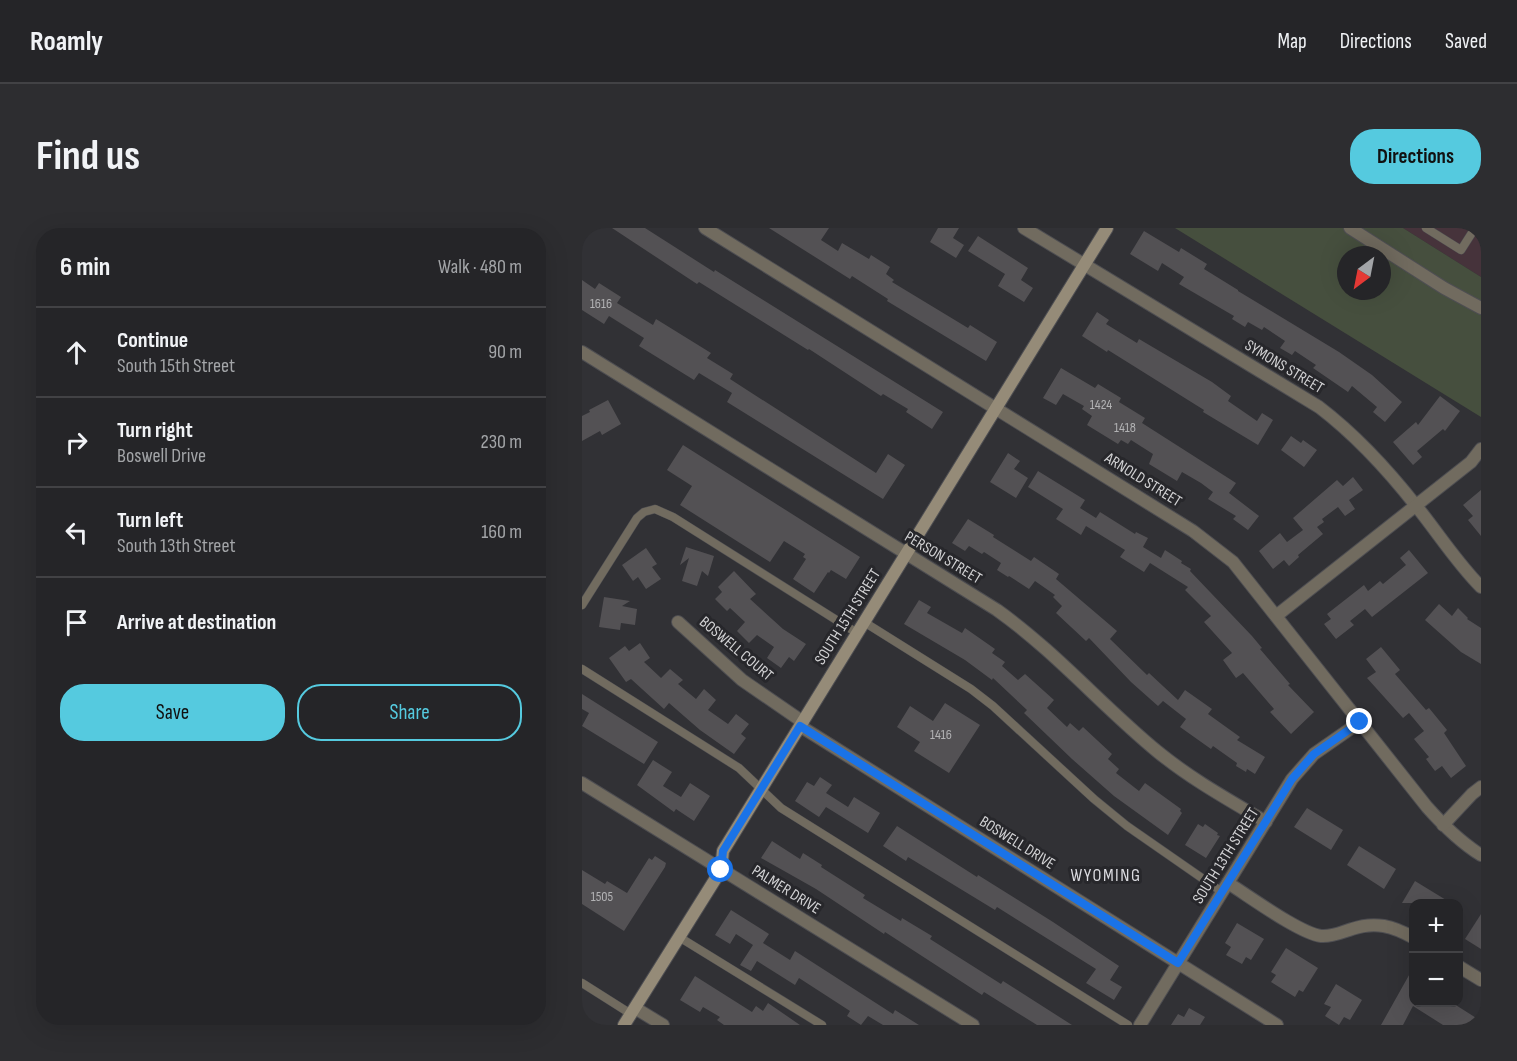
<!DOCTYPE html>
<html lang="en">
<head>
<meta charset="utf-8">
<style>
  body { margin:0; font-family:"Sofia Sans Condensed",sans-serif; background:#2d2d30; color:#f1f3f6 }
  .controls { position:absolute; right:18px; bottom:18px; display:grid; overflow:hidden; border-radius:12px; box-shadow:0 6px 24px #0002 }
  .controls button { width:54px; height:54px; display:grid; place-items:center; padding:0; border:0; border-bottom:2px solid #424245; background:#252528; color:#f1f3f6; font:30px sans-serif }
  .compass { position:absolute; left:755px; top:18px; width:54px; height:54px; border-radius:50%; background:#252528; box-shadow:0 6px 24px #0002; rotate:212deg }
  .stop { position:absolute; width:18px; height:18px; margin:-14px; border:4px solid #1a73e8; border-radius:50%; background:#fff }
  .stop.end { background:#1a73e8; border-color:#fff; box-shadow:0 2px 6px #0008 }
  .list { margin:0; padding:0; list-style:none }
  h2 { display:flex; justify-content:space-between; align-items:center; height:78px; margin:0; padding:0 24px; font-size:26px }
  h2 small { font-size:20px; font-weight:400; color:#a3a5a8 }
  .list li { display:grid; grid-template-columns:39px 1fr auto; gap:18px; align-items:center; box-sizing:border-box; height:90px; padding:0 24px; border-top:2px solid #424245 }
  .list b { display:block; font-size:22px; white-space:nowrap }
  .list p { margin:0; font-size:20px; white-space:nowrap; color:#a3a5a8 }
  .list em { font-size:20px; font-style:normal; color:#a3a5a8 }
  .actions { display:flex; gap:12px; padding:18px 24px }
  .actions a { flex:1; padding:14px 0; border:2px solid #55cadf; border-radius:24px; text-align:center; font-size:21px; color:#55cadf }
  .actions .main { background:#55cadf; color:#111 }
  .icon { flex:none; width:33px; height:33px; fill:none; stroke:currentColor; stroke-width:2; stroke-linecap:round; stroke-linejoin:round }
  .map { position:relative; flex:none; width:899px; height:797px; overflow:hidden; border-radius:24px }
  header { display:flex; align-items:center; gap:36px; box-sizing:border-box; height:84px; padding:0 30px; background:#252528; border-bottom:2px solid #424245 }
  header strong { font-size:28px }
  nav { display:flex; gap:33px; margin-inline-start:auto; font-size:21px }
  .intro { display:flex; align-items:center; justify-content:space-between; box-sizing:border-box; height:144px; padding:0 36px }
  h1 { margin:0; font-size:42px }
  .button { padding:15px 27px; border-radius:24px; background:#55cadf; color:#111; font-size:21px; font-weight:700 }
  main { display:flex; gap:36px; padding:0 36px }
  aside { flex:1; background:#252528; border-radius:24px; box-shadow:0 6px 24px #0002 }
  .map>svg:first-child { display:block }
  .commercial { fill:#46333b }
  .green { fill:#464f3e; fill-rule:evenodd }
  .building { fill:#535154 }
  .lines { fill:none; stroke-linecap:round; stroke-linejoin:round }
  .service-casing { stroke:#4e4e52; stroke-width:9 }
  .minor-casing { stroke:#4e4e52; stroke-width:14 }
  .secondary-casing { stroke:#4e4e52; stroke-width:14 }
  .service { stroke:#716b5f; stroke-width:8 }
  .minor { stroke:#716b5f; stroke-width:12 }
  .secondary { stroke:#958b78; stroke-width:12 }
  .route { stroke:#1a73e8; stroke-width:8 }
  .labels { text-anchor:middle; dominant-baseline:central; stroke-width:6; stroke-linejoin:round; paint-order:stroke }
  .number-label { font-size:14px; fill:#b2b2b4 }
  .street-label { font-size:16px; fill:#d2d2d4; stroke:#27272b }
  .neighbourhood-label { font-size:18px; letter-spacing:1.5px; fill:#dcdce1; stroke:#27272b }
</style>
</head>
<body>
<header>
<strong>Roamly</strong>
<nav><a>Map</a><a>Directions</a><a>Saved</a></nav>
</header>
<div class="intro"><h1>Find us</h1><a class="button">Directions</a></div>
<main>
<aside>
<h2>6 min<small>Walk · 480 m</small></h2>
<ul class="list">
<li><svg class="icon" aria-label="ahead" viewBox="0 0 24 24"><path d="M12 20V5M6 11l6-6 6 6"/></svg><div><b>Continue</b><p>South 15th Street</p></div><em>90 m</em></li>
<li><svg class="icon" aria-label="right" viewBox="0 0 24 24"><path d="M7 20v-9h11M14 6l5 5-5 5"/></svg><div><b>Turn right</b><p>Boswell Drive</p></div><em>230 m</em></li>
<li><svg class="icon" aria-label="left" viewBox="0 0 24 24"><path d="M17 20v-9H6M10 6l-5 5 5 5"/></svg><div><b>Turn left</b><p>South 13th Street</p></div><em>160 m</em></li>
<li><svg class="icon" aria-label="arrive" viewBox="0 0 24 24"><path d="M6 21V4h12l-3 4 3 4H6"/></svg><div><b>Arrive at destination</b></div></li>
</ul>
<div class="actions"><a class="main">Save</a><a>Share</a></div>
</aside>
<div class="map">
<svg width="899" height="797" viewBox="0 0 899 797">
  <rect width="100%" height="100%" fill="#313135"/>
  <!-- commercial -->
  <path class="commercial" d="M821,0H899V49Z"/>
  <!-- green -->
  <path class="green" d="M593,0H821L899,49V189ZM764,27H800V63H764Z"/>
  <!-- building -->
  <g class="building">
    <path d="M30,0H63L132,44L133,42L361,184L350,201L324,184L326,181L301,166L299,168L227,121L226,122L117,54L115,56Z"/>
    <path d="M187,0H247L239,12L256,23L260,15L287,31L289,27L308,39L304,46L312,52L310,54L386,100L388,97L415,114L404,133L305,73L306,71L270,48L268,51Z"/>
    <path d="M356,0H377L371,10L382,17L374,30L348,14Z"/>
    <path d="M562,3L597,24L599,20L625,36L622,41L656,62V63L757,124L790,147L820,174L803,194L791,184L795,179L770,158L766,164L731,140L734,137L713,123L710,127L698,120L703,113L682,99L680,102L666,94L663,99L650,91L652,88L597,56L602,49L580,35L576,43L548,26Z"/>
    <path d="M396,8L446,40L439,52L451,60L442,74L416,58L423,46L386,23Z"/>
    <path d="M0,52L13,61L17,55L39,69L35,75L71,97L74,91L129,125L125,130L151,146L148,151L294,245L306,226L323,237L301,271L145,174L150,165L117,145L112,152L57,118L62,110L27,88L22,96L0,82Z"/>
    <path d="M515,84L527,92L524,96L555,115L557,111L630,154L649,168L646,173L675,193L680,185L691,192L676,217L621,184L622,182L526,122L525,124L500,108Z"/>
    <path d="M479,140L513,160L516,156L539,170L537,174L563,190L560,195L654,255L647,265L677,288L666,302L651,291L654,288L626,271L631,264L619,255L600,244L595,253L567,236L571,226L549,212L546,216L539,212L536,216L505,197L510,188L500,181L502,178L481,166L474,177L461,170Z"/>
    <path d="M858,168L878,183L863,203L861,201L835,223L840,229L831,237L811,214L834,194L836,197Z"/>
    <path d="M26,172L39,196L20,207L18,203L0,213V188L8,184L7,182Z"/>
    <path d="M709,208L719,215L721,212L735,222L722,239L699,222Z"/>
    <path d="M101,217L278,329L264,351L249,342L247,345L246,344L232,365L211,351L224,331L221,329L223,326L202,313L188,334L98,277L110,258L85,242Z"/>
    <path d="M426,225L438,233L432,241L446,250L434,270L408,254Z"/>
    <path d="M456,243L503,272L498,280L514,290L518,284L553,306L554,304L566,310L561,319L579,330L583,322L600,333L599,335L609,341L608,343L670,408L680,420L678,421L708,456L706,457L732,484L709,506L688,484L692,481L661,445L654,450L641,432L650,425L622,394L629,388L603,362L606,359L568,335L562,344L538,329L543,322L504,298L499,307L474,291L481,281L446,259Z"/>
    <path d="M771,249L781,262L767,272L773,281L763,288L756,279L740,291L742,294L735,299L741,306L716,327L717,329L707,338L702,332L691,341L677,323L698,305L705,314L721,302L711,290L755,252L761,258Z"/>
    <path d="M899,262V308L886,292L891,288L881,277Z"/>
    <path d="M386,291L412,307L411,309L449,333L452,329L477,346L474,351L535,403L528,411L565,447L567,445L596,472L603,462L630,481L626,486L658,509L655,512L683,529L673,546L665,541L664,544L654,538L655,535L631,518L629,521L598,499L604,491L581,473L576,478L549,454L507,410L504,413L474,385L480,378L471,369L473,367L453,353L447,361L427,348L426,349L415,342L419,335L402,324L400,326L387,318L383,323L370,315Z"/>
    <path d="M104,319L132,328L126,348L120,343L115,358L100,353L107,330L98,337Z"/>
    <path d="M64,320L75,336L70,339L79,351L64,361L56,349L51,353L40,337Z"/>
    <path d="M827,322L846,345L790,389L783,381L768,393L772,397L754,411L742,396L749,391L745,386L782,357L786,363L798,353L801,356L824,337L818,330Z"/>
    <path d="M152,343L174,366L168,371L201,401L224,416L212,433L207,429L199,440L185,430L192,419L175,407L167,415L155,403L163,394L148,380L145,383L133,371L140,364L136,359Z"/>
    <path d="M22,369L48,373L40,378L55,381L53,397L39,395L38,402L17,399Z"/>
    <path d="M337,372L349,379L345,385L380,405L383,400L413,421L410,425L423,434L420,438L436,452L443,446L472,472L465,480L485,499L488,495L497,503L501,499L530,526L526,531L537,541L534,545L557,563L563,555L599,581L598,583L600,585L586,607L532,568L490,531L442,485L445,482L411,450L410,452L383,432L322,396Z"/>
    <path d="M857,376L870,388L876,380L886,390L885,391L899,400V436L879,424L843,392Z"/>
    <path d="M58,415L68,430L62,434L79,450L88,441L101,452L96,456L114,471L122,461L134,472L126,482L146,496L154,486L167,496L159,506L164,510L152,526L118,502L87,475L82,481L49,451L44,454L27,430L43,418L47,423Z"/>
    <path d="M799,419L818,442L813,446L844,482L847,480L865,502L862,505L884,538L869,550L860,538L853,543L844,531L847,529L832,511L842,503L827,485L821,490L785,450L794,444L784,431Z"/>
    <path d="M0,466L76,514L62,536L0,498L7,485L0,481Z"/>
    <path d="M363,475L398,497L367,545L332,523L338,514L315,499L328,478L351,493Z"/>
    <path d="M71,532L90,544L81,558L99,569L108,555L128,568L112,593L94,581L92,584L55,557Z"/>
    <path d="M238,549L250,557L244,565L266,579L272,569L298,585L286,605L244,579L237,589L213,573L225,554L232,558Z"/>
    <path d="M725,580L761,602L749,622L712,599Z"/>
    <path d="M616,596L621,599L623,596L636,605L635,607L638,608L624,630L603,617Z"/>
    <path d="M315,598L395,649L396,647L471,694L537,738L528,752L540,759L532,772L504,755L514,741L415,679L413,682L326,629L324,633L301,618Z"/>
    <path d="M190,613L218,631L221,625L240,637L239,639L283,667L281,670L319,693L320,690L350,708L348,711L419,756L421,753L490,797H455L402,764L400,767L303,704L302,706L234,661L179,630Z"/>
    <path d="M777,618L814,641L802,661L765,637Z"/>
    <path d="M73,628L84,635L83,639L42,703L0,676V642L23,656L25,653L45,665L67,630L70,632Z"/>
    <path d="M833,653L869,675H820Z"/>
    <path d="M149,682L187,706L181,715L208,732L213,723L311,786L313,782L337,797H301L286,788L279,797L265,788L268,783L217,750L213,757L175,733L169,743L158,737L171,717L154,706L148,716L133,707Z"/>
    <path d="M899,686V721L883,711Z"/>
    <path d="M655,695L682,711L669,732L664,729L660,736L644,727L649,719L643,715Z"/>
    <path d="M704,720L736,740L721,764L717,762L713,769L689,754L694,747L689,744Z"/>
    <path d="M831,740V774H869L899,793V797H861L831,778L821,797H799Z"/>
    <path d="M113,748L170,784L174,778L181,783L186,775L218,797H142L135,792L138,789L121,779L118,784L98,772Z"/>
    <path d="M754,756L780,772L768,792L762,789L757,797L743,788L749,779L742,776Z"/>
    <path d="M607,780L623,789L618,797H589L596,786L602,789Z"/>
  </g>
  <g class="lines">
    <defs>
      <g id="service">
        <path d="M844,0L879,22L893,0"/>
        <path d="M0,377L55,290L62,284L73,281L91,289L275,405"/>
        <path d="M282,394L389,461L411,478L512,571L545,598L640,664"/>
        <path d="M0,441L157,540L199,580L546,797"/>
        <path d="M97,709L240,797"/>
        <path d="M0,755L49,786"/>
      </g>
      <g id="minor">
        <path d="M123,0L611,303L651,334L845,579C861,597 878,614 899,627"/>
        <path d="M442,0L737,179C775,208 806,242 835,279C856,305 875,335 899,359"/>
        <path d="M768,0L862,60L899,80"/>
        <path d="M0,124L415,382C474,424 521,479 576,524C609,551 647,572 684,594"/>
        <path d="M694,388L889,234L899,221"/>
        <path d="M96,394L160,452L221,494"/>
        <path d="M218,498L695,797"/>
        <path d="M0,555L391,797"/>
        <path d="M861,597L890,566L899,559"/>
        <path d="M646,655C667,668 717,705 739,708C750,709 760,704 770,701C793,693 811,698 832,710"/>
        <path d="M876,738L899,752"/>
        <path d="M53,780L81,797"/>
        <path d="M558,797L710,551L732,526L778,494"/>
      </g>
      <path id="secondary" d="M42,797L139,642L141,623L525,0"/>
    </defs>
    <!-- service casing -->
    <use href="#service" class="service-casing"/>
    <!-- minor casing -->
    <use href="#minor" class="minor-casing"/>
    <!-- secondary casing -->
    <use href="#secondary" class="secondary-casing"/>
    <!-- service -->
    <use href="#service" class="service"/>
    <!-- minor -->
    <use href="#minor" class="minor"/>
    <!-- secondary -->
    <use href="#secondary" class="secondary"/>
  </g>
  <g class="lines">
    <!-- route -->
    <path class="route" d="M139,642L141,623L218,498L596,735L710,551L732,526L778,494"/>
  </g>
  <g class="labels">
    <!-- number labels -->
    <g class="number-label">
      <text x="19" y="75">1616</text>
      <text x="519" y="176">1424</text>
      <text x="543" y="199">1418</text>
      <text x="359" y="506">1416</text>
      <text x="20" y="668">1505</text>
    </g>
    <!-- street labels -->
    <g class="street-label">
      <text transform="translate(702 139) rotate(31)">SYMONS STREET</text>
      <text transform="translate(561 252) rotate(32)">ARNOLD STREET</text>
      <text transform="translate(361 330) rotate(31)">PERSON STREET</text>
      <text transform="translate(266 389) rotate(-58)">SOUTH 15TH STREET</text>
      <text transform="translate(154 421) rotate(40)">BOSWELL COURT</text>
      <text transform="translate(435 615) rotate(32)">BOSWELL DRIVE</text>
      <text transform="translate(644 628) rotate(-58)">SOUTH 13TH STREET</text>
      <text transform="translate(204 662) rotate(32)">PALMER DRIVE</text>
    </g>
    <!-- neighbourhood labels -->
    <g class="neighbourhood-label">
      <text x="524" y="647">WYOMING</text>
    </g>
  </g>
</svg>
<div class="controls">
<button>+</button>
<button>−</button>
</div>
<svg class="compass" viewBox="-18 -18 36 36"><path d="M0-13l5 13h-10z" fill="#e53935"/><path d="M0 13l5-13h-10z" fill="#a3a5a8"/></svg>
<div class="stop" style="left:139px;top:642px"></div>
<div class="stop end" style="left:778px;top:494px"></div>
</div>
</main>
</body>
</html>
